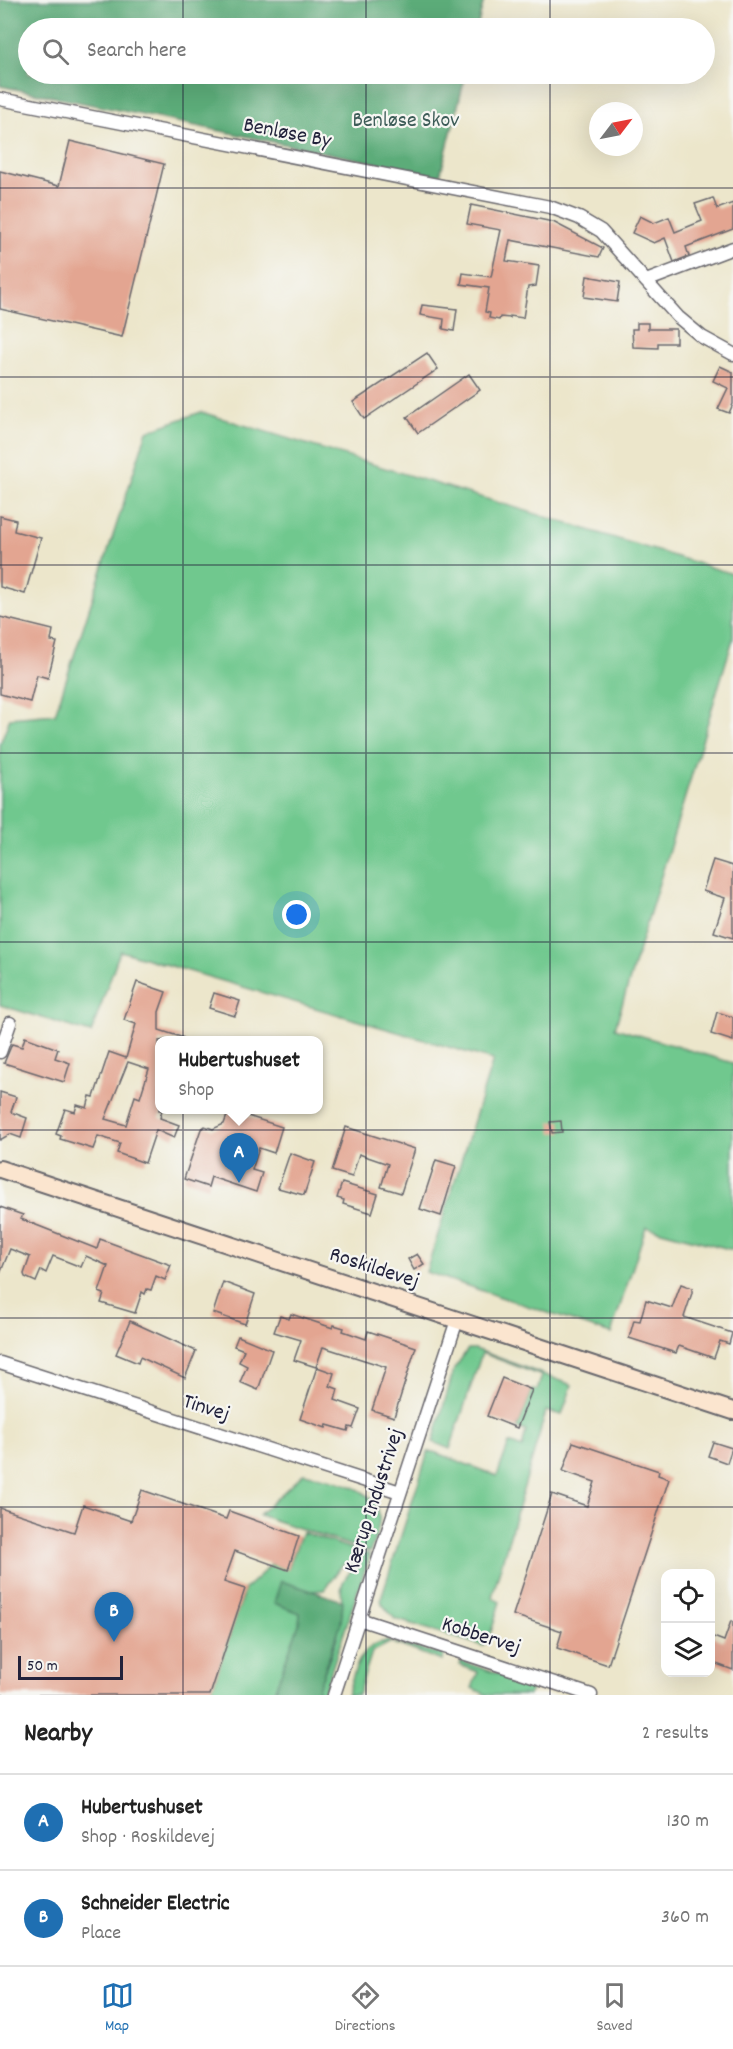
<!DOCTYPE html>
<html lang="en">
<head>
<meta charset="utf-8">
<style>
  body { margin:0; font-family:Dekko,sans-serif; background:#f6f6f6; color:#222 }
  .controls { position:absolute; right:18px; bottom:18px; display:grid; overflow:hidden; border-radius:12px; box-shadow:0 6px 24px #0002 }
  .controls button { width:54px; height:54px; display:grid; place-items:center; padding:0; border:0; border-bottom:2px solid #e0e0e0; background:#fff; color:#222; font:30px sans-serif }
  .compass { position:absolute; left:589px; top:102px; width:54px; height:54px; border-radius:50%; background:#fff; box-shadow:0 6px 24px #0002; rotate:58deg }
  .scale { position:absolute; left:18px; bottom:15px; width:105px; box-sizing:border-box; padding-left:6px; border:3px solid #22223b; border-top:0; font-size:16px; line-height:21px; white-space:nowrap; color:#22223b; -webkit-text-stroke:4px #f6f6f2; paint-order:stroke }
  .you { position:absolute; left:297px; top:915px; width:21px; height:21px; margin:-15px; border:4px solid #fff; border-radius:50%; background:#1a73e8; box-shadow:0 0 0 9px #1a73e833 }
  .badge { display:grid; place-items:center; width:39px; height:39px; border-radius:50%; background:#1f6fb2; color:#fff; font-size:20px; font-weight:700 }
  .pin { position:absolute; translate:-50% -50px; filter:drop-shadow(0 2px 3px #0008) }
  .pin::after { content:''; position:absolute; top:32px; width:21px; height:18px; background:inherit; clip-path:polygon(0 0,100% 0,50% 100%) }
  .popup { position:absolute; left:155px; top:1036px; width:168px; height:78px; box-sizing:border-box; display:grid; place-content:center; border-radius:12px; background:#fff; filter:drop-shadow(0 2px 4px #0005); font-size:20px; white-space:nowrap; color:#767676 }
  .popup b { font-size:22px; color:#222 }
  .popup::after { content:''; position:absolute; left:50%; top:100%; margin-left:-12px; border:12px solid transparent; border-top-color:#fff }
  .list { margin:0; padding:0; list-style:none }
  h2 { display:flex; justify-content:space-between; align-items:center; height:78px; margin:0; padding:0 24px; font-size:26px }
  h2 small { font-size:20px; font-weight:400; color:#767676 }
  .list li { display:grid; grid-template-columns:39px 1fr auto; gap:18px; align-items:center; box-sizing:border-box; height:96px; padding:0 24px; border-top:2px solid #e0e0e0 }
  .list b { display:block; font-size:22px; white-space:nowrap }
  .list p { margin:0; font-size:20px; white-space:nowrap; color:#767676 }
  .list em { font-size:20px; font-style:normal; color:#767676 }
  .icon { flex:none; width:33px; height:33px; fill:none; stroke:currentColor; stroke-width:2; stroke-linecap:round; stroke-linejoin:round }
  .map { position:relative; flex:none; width:733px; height:1695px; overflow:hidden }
  .search { position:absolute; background:#fff; box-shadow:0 6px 24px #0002; left:18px; right:18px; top:18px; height:66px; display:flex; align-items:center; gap:15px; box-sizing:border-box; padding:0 21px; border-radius:33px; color:#767676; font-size:22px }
  .sheet { height:270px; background:#fff }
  nav { display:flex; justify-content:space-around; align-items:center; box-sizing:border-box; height:84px; border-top:2px solid #e0e0e0; background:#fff; font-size:16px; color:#767676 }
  nav a { display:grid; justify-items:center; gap:3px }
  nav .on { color:#1f6fb2 }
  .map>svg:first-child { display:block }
  .green { fill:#70c88e; stroke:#497564; stroke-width:1.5 }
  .forest { fill:#5cac79; stroke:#3f675a; stroke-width:1.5 }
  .building { fill:#e3a591; fill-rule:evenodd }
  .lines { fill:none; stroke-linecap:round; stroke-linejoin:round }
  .street-casing { stroke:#69676d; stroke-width:15 }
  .secondary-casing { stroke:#69676d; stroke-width:20 }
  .street { stroke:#fff; stroke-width:12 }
  .secondary { stroke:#fbe5cf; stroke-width:16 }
  .grid { fill:none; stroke:#22223b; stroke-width:1.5; stroke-opacity:0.55 }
  .labels { text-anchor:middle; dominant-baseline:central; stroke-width:4.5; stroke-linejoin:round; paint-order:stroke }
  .park-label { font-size:22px; fill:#3d5c58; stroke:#f6f6f2 }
  .street-label { font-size:22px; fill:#22223b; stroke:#f6f6f2 }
</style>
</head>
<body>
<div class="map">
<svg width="733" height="1695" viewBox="0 0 733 1695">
  <rect width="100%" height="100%" fill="#f6f6f2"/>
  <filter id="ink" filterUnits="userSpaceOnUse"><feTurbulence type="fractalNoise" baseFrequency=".0167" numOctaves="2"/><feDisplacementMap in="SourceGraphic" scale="12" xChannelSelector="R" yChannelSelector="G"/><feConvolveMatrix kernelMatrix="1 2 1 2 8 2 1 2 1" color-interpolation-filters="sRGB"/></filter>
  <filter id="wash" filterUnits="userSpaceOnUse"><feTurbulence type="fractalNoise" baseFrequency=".008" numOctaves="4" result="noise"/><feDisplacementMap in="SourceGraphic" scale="24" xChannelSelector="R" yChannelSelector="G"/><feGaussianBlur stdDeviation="1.35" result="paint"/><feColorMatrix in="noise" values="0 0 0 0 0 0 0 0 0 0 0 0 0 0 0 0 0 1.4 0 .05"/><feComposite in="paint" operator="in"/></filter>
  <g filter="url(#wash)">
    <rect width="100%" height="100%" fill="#ece6cb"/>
    <!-- green -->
    <g class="green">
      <path d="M201,412L733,574V639L615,1028L733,1063V1250L646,1227L611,1334L426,1272L493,1060L120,951L91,1033L0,1005V744L10,718L55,714L147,431Z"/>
      <path d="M468,1349H475L572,1385L562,1415L546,1411L492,1597L500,1602C495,1617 493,1633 483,1646L395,1619L382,1604L381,1598L428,1452H434L497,1476L509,1443L522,1448L526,1431L517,1428L532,1390H537L542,1376L482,1353L450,1449L433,1442L454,1369Z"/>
      <path d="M304,1473C327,1479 375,1485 379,1515C381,1526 374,1541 370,1552L259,1515Z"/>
      <path d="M302,1532L370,1555L323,1695H319L318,1689C327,1664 340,1637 342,1611C343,1593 336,1587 351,1571L349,1564H343L324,1590L313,1591L274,1695H210L245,1589L272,1564L288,1569Z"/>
      <path d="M387,1641L444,1655L442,1661L391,1642L372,1652L358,1695H347C355,1671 358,1645 387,1641Z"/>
      <path d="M461,1661L527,1684L531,1689L529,1695H487L472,1688L478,1672L460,1665Z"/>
    </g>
    <!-- forest -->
    <g class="forest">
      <path d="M0,0H484L477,28H28V74H466L440,176L0,86Z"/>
      <path d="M281,1581L343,1601L341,1623L318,1689L319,1695H273L299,1624L300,1613L274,1603Z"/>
    </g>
    <g id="blocks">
      <!-- building -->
      <g class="building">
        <path d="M70,141L164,164L122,337L0,309V171L59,186Z"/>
        <path d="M713,198L717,209L733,203V229L686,247L689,256L674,262L665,238L654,243L632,233L640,216L654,223L669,217L675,232L702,221L695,204Z"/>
        <path d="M471,205L553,222L603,248L599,257L510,240L506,261L539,266L536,286L528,287L523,318L510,316V318L500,317L499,320L489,318L490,313L485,312L489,288L461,284L463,273L491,277L501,230L467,224Z"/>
        <path d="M587,276L620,282L617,302L584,297Z"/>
        <path d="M422,305L457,309L454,331L443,329L444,319L420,315Z"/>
        <path d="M637,323H648V329H676V343H658V348L633,347L632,329H637Z"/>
        <path d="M427,353L438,369L364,419L353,402Z"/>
        <path d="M720,366L733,372V404L729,413L718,409L728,388L713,381Z"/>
        <path d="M469,374L480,390L418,433L407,417Z"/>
        <path d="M0,516L16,520L14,531L41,538L25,594L0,587Z"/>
        <path d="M0,617L53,630L51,641L57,642L48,678L37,675L30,702L0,694Z"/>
        <path d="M713,860L733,866V938L714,932L725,898L703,891Z"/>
        <path d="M137,982L166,992L159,1012V1030L184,1038L159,1041V1110H162L160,1118L179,1125L174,1138L156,1130L145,1163L117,1153L120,1143L98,1136L93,1149L60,1139L61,1136L56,1134L65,1109L75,1112L77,1105L87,1108L90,1096L94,1097L109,1052L126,1058L136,1024L124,1020ZM128,1062L149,1069L140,1098L135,1096L126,1125L105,1119Z"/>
        <path d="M214,993L240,1001L235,1016L209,1008Z"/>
        <path d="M717,1012L733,1017V1041L711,1034Z"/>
        <path d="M25,1037L58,1049L55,1058L70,1063L64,1082L4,1063L12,1044L22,1047Z"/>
        <path d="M0,1092L16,1097L11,1112L27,1118L21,1138L10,1134L0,1140Z"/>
        <path d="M229,1110L282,1127L274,1153L259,1148L252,1170L262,1173L256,1192L211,1177L208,1187L184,1179L201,1129L205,1126L213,1129L224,1124Z"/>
        <path d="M561,1121L562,1132L552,1133L550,1122Z"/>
        <path d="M346,1127L415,1149L401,1193L381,1187L388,1164L359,1154L352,1177L332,1171Z"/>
        <path d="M290,1153L315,1162L304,1195L278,1188Z"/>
        <path d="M436,1160L456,1166L441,1216L420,1209Z"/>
        <path d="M342,1183L378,1194L372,1213L343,1204L344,1200L337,1198Z"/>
        <path d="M0,1207L23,1215L21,1219L97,1249L100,1239L171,1265L165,1280L156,1276L151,1290L147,1289L145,1294L142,1292L135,1313L101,1303L104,1294L99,1292L108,1266L86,1256L81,1267L53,1256L46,1273L41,1270L36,1282L25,1277L24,1274L30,1257L10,1249L0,1274Z"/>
        <path d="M417,1254L424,1264L414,1270L408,1259Z"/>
        <path d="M223,1282L255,1294L245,1324L213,1313Z"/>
        <path d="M681,1284L692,1288V1293L684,1317L732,1333L729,1344L720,1341L714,1358L679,1346L676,1353L629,1338L634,1320L640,1321L646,1300L672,1308Z"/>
        <path d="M291,1314L333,1328L334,1325L344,1328L343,1331L366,1339L368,1331L416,1347L394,1417L372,1410L386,1367L323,1347L316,1367L294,1360L301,1340L274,1332L280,1316L289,1319Z"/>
        <path d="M130,1321L196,1351L185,1378L140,1357L138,1363L116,1354Z"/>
        <path d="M238,1336L272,1350L258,1390L240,1382L247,1366L239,1362L244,1350L234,1346Z"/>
        <path d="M317,1367L334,1373L330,1386L338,1389L335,1400L360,1409L353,1428L349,1427L348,1431L327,1425L326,1428L300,1419Z"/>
        <path d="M502,1378L532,1390L517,1428L487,1416Z"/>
        <path d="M573,1442L659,1471L658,1475L669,1479L608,1665L557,1648L562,1631L513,1615L552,1494L587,1506L595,1482L563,1471Z"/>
        <path d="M713,1442L732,1448L727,1463L708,1456Z"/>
        <path d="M142,1490L226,1519L229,1511L299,1536L288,1570L235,1551L224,1582L245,1589L210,1695H0V1508L74,1532L83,1505L131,1521Z"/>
        <path d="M731,1621L733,1622V1670L711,1662V1636L724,1641Z"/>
      </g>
    </g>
  </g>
  <g filter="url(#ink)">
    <use href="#blocks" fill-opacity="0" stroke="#69676d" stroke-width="1.5"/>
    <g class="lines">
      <defs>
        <g id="street">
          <path d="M0,99L550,207L579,218L601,231L678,317L702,337L733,354"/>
          <path d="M646,281L733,248"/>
          <path d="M0,1052L10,1023"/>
          <path d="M0,1363L400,1492"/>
          <path d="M359,1619L591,1695"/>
          <path d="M334,1695L457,1320"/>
        </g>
        <path id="secondary" d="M0,1169L733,1411"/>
      </defs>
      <!-- street casing -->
      <use href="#street" class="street-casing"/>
      <!-- secondary casing -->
      <use href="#secondary" class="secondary-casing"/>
      <!-- street -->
      <use href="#street" class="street"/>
      <!-- secondary -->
      <use href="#secondary" class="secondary"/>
    </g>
  </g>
  <!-- grid -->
  <path class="grid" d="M183,0V28M366,0V28M550,0V28M183,74V1695M366,74V1695M550,74V1695M0,188H733M0,377H733M0,565H733M0,753H733M0,942H733M0,1130H733M0,1318H733M0,1507H733"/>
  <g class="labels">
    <!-- park labels -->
    <g class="park-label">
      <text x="406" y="121">Benløse Skov</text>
    </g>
    <!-- street labels -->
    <g class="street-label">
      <text transform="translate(287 134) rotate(11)">Benløse By</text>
      <text transform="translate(374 1269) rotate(18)">Roskildevej</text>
      <text transform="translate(206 1409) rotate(18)">Tinvej</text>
      <text transform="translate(375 1501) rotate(-72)">Kærup Industrivej</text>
      <text transform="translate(481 1637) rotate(18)">Kobbervej</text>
    </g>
  </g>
</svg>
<div class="controls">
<button><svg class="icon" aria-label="locate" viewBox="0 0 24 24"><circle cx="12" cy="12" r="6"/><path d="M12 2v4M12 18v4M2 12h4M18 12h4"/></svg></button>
<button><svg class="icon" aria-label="layers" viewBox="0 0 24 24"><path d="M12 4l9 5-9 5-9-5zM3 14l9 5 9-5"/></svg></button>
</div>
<svg class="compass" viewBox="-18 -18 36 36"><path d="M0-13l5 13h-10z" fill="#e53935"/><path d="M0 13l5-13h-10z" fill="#767676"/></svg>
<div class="scale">50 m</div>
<div class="you"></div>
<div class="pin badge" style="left:239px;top:1183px">A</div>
<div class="popup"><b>Hubertushuset</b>Shop</div>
<div class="pin badge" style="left:114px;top:1642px">B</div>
<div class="search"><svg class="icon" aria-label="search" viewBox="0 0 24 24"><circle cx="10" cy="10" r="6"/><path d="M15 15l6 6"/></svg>Search here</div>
</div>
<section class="sheet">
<h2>Nearby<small>2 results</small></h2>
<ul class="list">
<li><span class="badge">A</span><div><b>Hubertushuset</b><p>Shop · Roskildevej</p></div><em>130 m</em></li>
<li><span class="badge">B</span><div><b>Schneider Electric</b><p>Place</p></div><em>360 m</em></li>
</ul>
</section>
<nav>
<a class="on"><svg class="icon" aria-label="map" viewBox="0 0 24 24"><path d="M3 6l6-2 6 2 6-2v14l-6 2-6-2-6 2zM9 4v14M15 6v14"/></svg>Map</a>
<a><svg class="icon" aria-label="directions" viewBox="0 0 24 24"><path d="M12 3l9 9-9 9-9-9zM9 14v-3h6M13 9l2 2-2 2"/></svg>Directions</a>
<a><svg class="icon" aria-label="saved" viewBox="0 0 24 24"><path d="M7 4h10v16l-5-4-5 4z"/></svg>Saved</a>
</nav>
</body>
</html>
